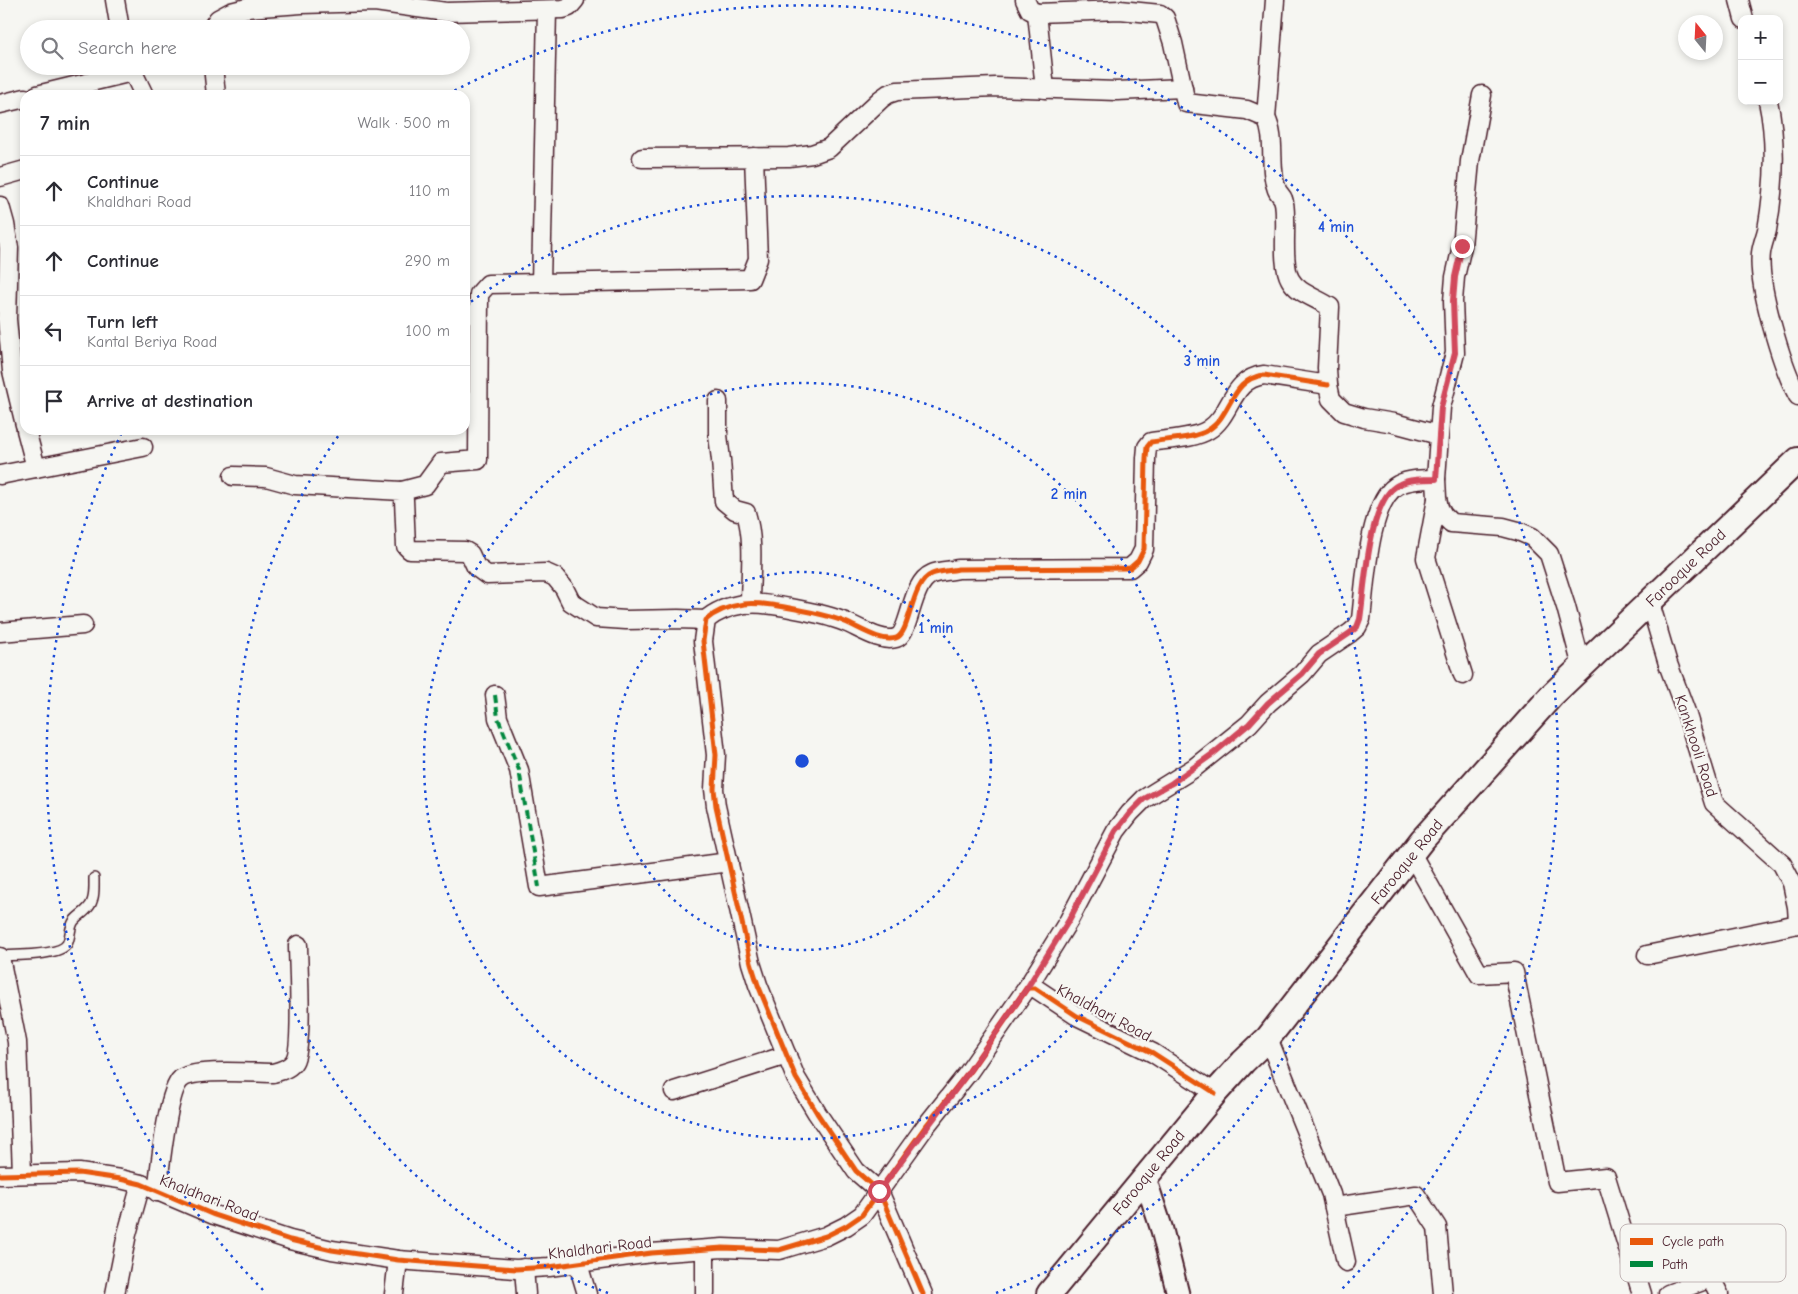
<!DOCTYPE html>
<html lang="en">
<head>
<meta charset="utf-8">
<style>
  body { margin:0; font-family:"Comic Neue",sans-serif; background:#f7f7f7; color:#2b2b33 }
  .controls { position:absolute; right:15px; top:15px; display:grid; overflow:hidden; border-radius:10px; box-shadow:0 2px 8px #0003 }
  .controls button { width:45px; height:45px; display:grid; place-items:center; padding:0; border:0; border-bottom:1px solid #e1e1e2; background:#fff; color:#2b2b33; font:25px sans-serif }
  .compass { position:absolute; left:1678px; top:15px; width:45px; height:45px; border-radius:50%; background:#fff; box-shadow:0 2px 8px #0003; rotate:342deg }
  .stop { position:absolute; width:15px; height:15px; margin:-11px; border:4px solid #d1495b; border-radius:50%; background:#fff }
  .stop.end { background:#d1495b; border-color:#fff; box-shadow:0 1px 5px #0008 }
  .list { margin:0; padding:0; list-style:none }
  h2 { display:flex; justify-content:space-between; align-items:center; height:65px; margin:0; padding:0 20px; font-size:21px }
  h2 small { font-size:16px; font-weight:400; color:#7c7c81 }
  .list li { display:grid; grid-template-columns:32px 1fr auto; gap:15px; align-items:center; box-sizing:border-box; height:70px; padding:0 20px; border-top:1px solid #e1e1e2 }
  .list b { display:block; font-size:19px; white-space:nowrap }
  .list p { margin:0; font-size:16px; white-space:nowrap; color:#7c7c81 }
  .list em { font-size:16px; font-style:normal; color:#7c7c81 }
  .icon { flex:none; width:28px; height:28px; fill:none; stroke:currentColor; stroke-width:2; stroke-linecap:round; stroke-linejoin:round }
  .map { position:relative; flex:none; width:1798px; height:1294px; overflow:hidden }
  .search { position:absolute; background:#fff; box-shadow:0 2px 8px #0003; left:20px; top:20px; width:450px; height:55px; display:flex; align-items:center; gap:12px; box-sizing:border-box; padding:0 18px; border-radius:28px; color:#7c7c81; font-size:19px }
  .panel { position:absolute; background:#fff; box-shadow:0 2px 8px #0003; left:20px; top:90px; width:450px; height:345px; border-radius:15px }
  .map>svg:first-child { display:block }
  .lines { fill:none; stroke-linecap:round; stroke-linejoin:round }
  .service-casing { stroke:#4a1f2b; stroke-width:12 }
  .minor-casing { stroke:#4a1f2b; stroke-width:21 }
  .tertiary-casing { stroke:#4a1f2b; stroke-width:25 }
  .secondary-casing { stroke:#4a1f2b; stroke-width:28 }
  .service { stroke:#f6f6f2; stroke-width:9 }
  .minor { stroke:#f6f6f2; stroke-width:18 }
  .tertiary { stroke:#f6f6f2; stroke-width:21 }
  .secondary { stroke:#f6f6f2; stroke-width:24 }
  .quiet { stroke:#00873e; stroke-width:4; stroke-dasharray:8 4; stroke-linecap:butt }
  .cycleway-casing { stroke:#f6f6f2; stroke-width:8 }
  .cycleway { stroke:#e8590c; stroke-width:5 }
  .route { stroke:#d1495b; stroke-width:6 }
  .ring { fill:none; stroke:#1d4ed8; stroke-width:2.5; stroke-dasharray:2.5 5 }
  .labels { text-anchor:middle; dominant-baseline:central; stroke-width:4.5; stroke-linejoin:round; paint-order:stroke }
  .street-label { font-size:16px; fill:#4a1f2b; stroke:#f6f6f2 }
  .key { fill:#f6f6f2; stroke:#c2b6b6; stroke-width:1 }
  .key-label { font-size:14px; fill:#4a1f2b }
  .centre { fill:#1d4ed8; stroke:#f6f6f2; stroke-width:2.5 }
  .ring-label { font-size:15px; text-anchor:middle; font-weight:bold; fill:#1d4ed8; stroke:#f6f6f2; stroke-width:4.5; stroke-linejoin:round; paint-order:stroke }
</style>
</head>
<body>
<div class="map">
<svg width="1798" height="1294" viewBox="0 0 1798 1294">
  <rect width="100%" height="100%" fill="#f6f6f2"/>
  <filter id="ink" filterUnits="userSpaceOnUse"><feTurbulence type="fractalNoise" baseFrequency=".02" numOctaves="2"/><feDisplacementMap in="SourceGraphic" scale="10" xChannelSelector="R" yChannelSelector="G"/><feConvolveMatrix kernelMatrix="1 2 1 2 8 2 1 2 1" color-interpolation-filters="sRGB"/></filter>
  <g filter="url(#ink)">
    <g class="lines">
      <defs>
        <path id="service" d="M0,956C14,955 60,956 67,944C71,937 69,928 74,921C78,916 84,913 88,908C95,901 94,888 94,878"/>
        <g id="minor">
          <path d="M115,0L120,29"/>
          <path d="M1025,0L1030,10L1037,13L1120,10L1160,14L1165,18L1173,43L1186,103L1247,110L1266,118C1277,140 1268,167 1277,190C1278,193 1282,196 1283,199C1285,204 1285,213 1285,218C1286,235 1282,265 1290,279C1297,293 1317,298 1330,307L1327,368L1328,385L1331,399L1344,412L1364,418L1394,423L1439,435"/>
          <path d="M1739,0L1744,19"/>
          <path d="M1037,13L1045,89"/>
          <path d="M211,29L218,19L231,12L247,8L301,4L375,2L446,12L563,9L569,7L575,0"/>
          <path d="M130,66L144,95"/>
          <path d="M213,66L216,95"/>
          <path d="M37,95L132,72"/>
          <path d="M1482,95L1470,161L1462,246L1455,277L1453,301L1455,353L1441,407L1436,479L1437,498L1439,508L1443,515L1451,523L1503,527L1518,531L1532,537L1549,554L1566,607L1582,667"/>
          <path d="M1768,101C1777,142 1774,190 1767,230C1765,238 1762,245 1761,253C1757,284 1782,367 1798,396"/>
          <path d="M0,104L25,98"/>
          <path d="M1266,118L1275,0"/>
          <path d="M642,158L789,157L812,154L829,148L881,99L888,94L897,91L996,87L1117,91L1183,88"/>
          <path d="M0,177L25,170"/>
          <path d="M0,206L5,224L9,248L7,319L12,371L25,425"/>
          <path d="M541,283L547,10"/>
          <path d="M718,401V435L721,460L724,501L735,510L746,513C755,542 750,574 750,604"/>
          <path d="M26,430L36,468"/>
          <path d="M0,475L143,447"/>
          <path d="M233,476L266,477L295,485L402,491L404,500L406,546L410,550L465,551L470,554L476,567L487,575L546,573L555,577L564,588L571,602L596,618L626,620L678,619L706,620"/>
          <path d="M402,491L425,485L441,463L478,460L479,294L488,284L750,279L758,259L754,157"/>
          <path d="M1437,499L1426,558L1463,675"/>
          <path d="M1650,603L1668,664L1686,712L1714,803L1782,864L1792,883L1797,907L1798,921"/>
          <path d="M0,632L83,625"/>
          <path d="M495,695L498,718L519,770L539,887L729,862"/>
          <path d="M1411,853L1479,974L1514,972L1557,1182L1606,1177L1642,1294"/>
          <path d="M1647,955L1798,924"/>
          <path d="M0,957L17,1042L22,1173"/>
          <path d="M1027,988L1069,920L1116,831L1130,813L1144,799L1194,768L1249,724L1268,703L1302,674L1319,654L1350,633L1357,627L1361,619C1365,588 1368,500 1398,485C1409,479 1424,479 1436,479"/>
          <path d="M1268,1038L1331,1194L1346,1262"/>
          <path d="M674,1091L787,1055"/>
          <path d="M0,1175L79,1173L120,1179L141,1184L214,1215L290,1240L332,1250L398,1260L516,1269L549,1267L651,1253L723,1248L779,1250L826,1236L846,1226L862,1215L925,1127L968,1073L1027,988H1035L1077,1016L1153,1053L1215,1093"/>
          <path d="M157,1192C160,1170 167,1091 181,1079C193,1068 255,1073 273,1073C280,1071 288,1069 293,1063C304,1051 298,965 298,945"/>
          <path d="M1334,1207L1416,1195L1437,1227L1443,1294"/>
          <path d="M705,1250V1294"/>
          <path d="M578,1264L587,1294"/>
          <path d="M524,1268L526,1294"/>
          <path d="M115,1294L127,1234L141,1184"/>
          <path d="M394,1294L398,1260"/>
          <path d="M923,1294L879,1191L856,1171L817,1113L796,1078L758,985L751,963L716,806L714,789L716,755L703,641L706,620C716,611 731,606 744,604C764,601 826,614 845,622C858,627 881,643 896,638C911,633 910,583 932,574C939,571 950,571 958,569L1130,568L1138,561L1144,549L1146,458L1147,447L1151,442C1167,439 1194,439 1208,430C1232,416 1230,379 1264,375L1328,385"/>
          <path d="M1668,1294L1711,1278L1719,1294"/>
        </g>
        <path id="tertiary" d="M1145,1178L1162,1230L1178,1294"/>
        <path id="secondary" d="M1049,1294L1215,1093L1243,1062L1268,1038L1422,840L1552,695L1798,460"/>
      </defs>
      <!-- service casing -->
      <use href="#service" class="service-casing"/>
      <!-- minor casing -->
      <use href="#minor" class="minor-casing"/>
      <!-- tertiary casing -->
      <use href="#tertiary" class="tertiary-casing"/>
      <!-- secondary casing -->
      <use href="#secondary" class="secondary-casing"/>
      <!-- service -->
      <use href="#service" class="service"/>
      <!-- minor -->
      <use href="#minor" class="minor"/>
      <!-- tertiary -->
      <use href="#tertiary" class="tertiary"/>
      <!-- secondary -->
      <use href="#secondary" class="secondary"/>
      <!-- quiet -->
      <path class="quiet" d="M495,695L498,718L519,770L539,887"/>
      <defs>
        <g id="cycleway">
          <path d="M0,1175L79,1173L120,1179L141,1184L214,1215L290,1240L332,1250L398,1260L516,1269L549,1267L651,1253L723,1248L779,1250L826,1236L846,1226L862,1215L925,1127L968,1073L1027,988H1035L1077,1016L1153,1053L1215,1093"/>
          <path d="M923,1294L879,1191L856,1171L817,1113L796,1078L758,985L751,963L716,806L714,789L716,755L703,641L706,620C716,611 731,606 744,604C764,601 826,614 845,622C858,627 881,643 896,638C911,633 910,583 932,574C939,571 950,571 958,569L1130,568L1138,561L1144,549L1146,458L1147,447L1151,442C1167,439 1194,439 1208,430C1232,416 1230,379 1264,375L1328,385"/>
        </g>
      </defs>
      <!-- cycleway casing -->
      <use href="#cycleway" class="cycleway-casing"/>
      <!-- cycleway -->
      <use href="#cycleway" class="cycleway"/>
    </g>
  </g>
  <g class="lines" filter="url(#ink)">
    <!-- route -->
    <path class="route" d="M879,1191L968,1073L1027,988L1069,920L1116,831L1130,813L1144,799L1172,783L1214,753L1249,724L1268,703L1302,674L1319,654L1350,633L1357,627L1360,619C1365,588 1368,500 1398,485C1408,479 1424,479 1436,479L1441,407L1455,353L1453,301L1455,277L1462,246"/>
  </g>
  <!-- distance rings -->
  <g class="ring">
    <circle cx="802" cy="761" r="189"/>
    <circle cx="802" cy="761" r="378"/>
    <path d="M608 1293A566 566 0 0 1 341 432M465 306A566 566 0 1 1 996 1293"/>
    <path d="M263 1290A755 755 0 0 1 123 430M448 94A755 755 0 0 1 1341 1290"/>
  </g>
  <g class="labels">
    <!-- street labels -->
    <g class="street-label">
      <text transform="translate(1686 568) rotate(-44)">Farooque Road</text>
      <text transform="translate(1696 746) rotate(72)">Kankhooli Road</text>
      <text transform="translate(1407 862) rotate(-51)">Farooque Road</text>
      <text transform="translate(1104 1013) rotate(28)">Khaldhari Road</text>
      <text transform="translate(1149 1173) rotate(-51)">Farooque Road</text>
      <text transform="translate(209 1198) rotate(21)">Khaldhari Road</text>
      <text transform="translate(600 1248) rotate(-7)">Khaldhari Road</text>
    </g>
  </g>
  <!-- legend -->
  <rect x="1620" y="1224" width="166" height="58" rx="8" class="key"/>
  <rect x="1630" y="1238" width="23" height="7" fill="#e8590c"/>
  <rect x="1630" y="1261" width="23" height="6" fill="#00873e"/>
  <g class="key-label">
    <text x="1662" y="1246">Cycle path</text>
    <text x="1662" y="1269">Path</text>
  </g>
  <circle cx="802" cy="761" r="8" class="centre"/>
  <g class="ring-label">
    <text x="1336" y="232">4 min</text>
    <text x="1202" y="366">3 min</text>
    <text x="1069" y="499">2 min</text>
    <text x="936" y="633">1 min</text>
  </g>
</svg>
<div class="controls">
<button>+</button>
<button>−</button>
</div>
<svg class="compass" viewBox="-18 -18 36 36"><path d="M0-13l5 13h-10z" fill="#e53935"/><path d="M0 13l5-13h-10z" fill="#7c7c81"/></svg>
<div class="stop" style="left:879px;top:1191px"></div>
<div class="stop end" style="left:1462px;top:246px"></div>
<div class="search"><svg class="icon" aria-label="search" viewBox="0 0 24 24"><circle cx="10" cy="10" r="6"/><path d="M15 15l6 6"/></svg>Search here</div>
<section class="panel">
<h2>7 min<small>Walk · 500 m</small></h2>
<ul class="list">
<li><svg class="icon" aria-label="ahead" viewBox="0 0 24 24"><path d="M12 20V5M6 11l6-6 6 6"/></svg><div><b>Continue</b><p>Khaldhari Road</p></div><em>110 m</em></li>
<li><svg class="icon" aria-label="ahead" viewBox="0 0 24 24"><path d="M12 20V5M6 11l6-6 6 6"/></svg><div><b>Continue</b></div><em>290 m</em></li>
<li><svg class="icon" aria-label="left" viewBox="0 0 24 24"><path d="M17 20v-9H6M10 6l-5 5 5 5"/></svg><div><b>Turn left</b><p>Kantal Beriya Road</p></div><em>100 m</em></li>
<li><svg class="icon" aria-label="arrive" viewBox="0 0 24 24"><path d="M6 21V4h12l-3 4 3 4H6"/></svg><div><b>Arrive at destination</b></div></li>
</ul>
</section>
</div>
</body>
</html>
